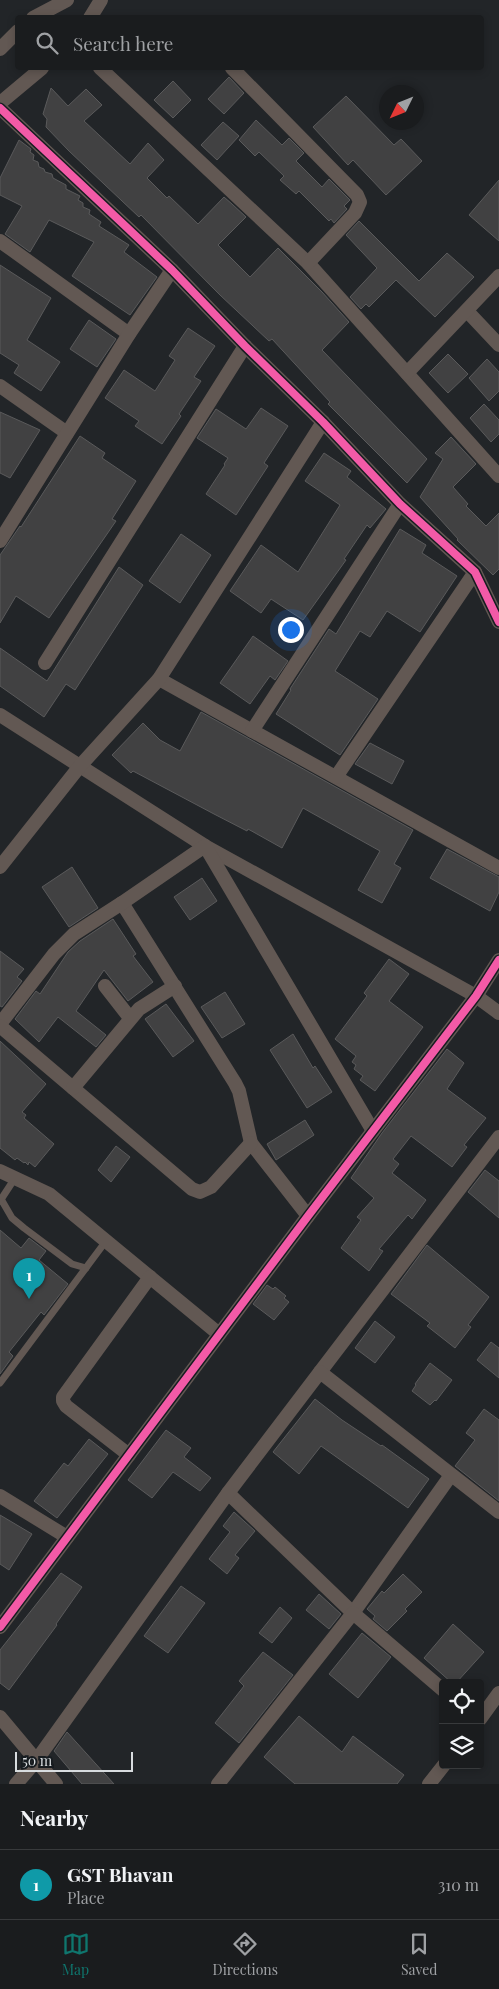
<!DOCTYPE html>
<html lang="en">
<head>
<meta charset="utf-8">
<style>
  body { margin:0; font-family:"Playfair Display",serif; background:#27292b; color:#f1f3f6 }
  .controls { position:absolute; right:15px; bottom:15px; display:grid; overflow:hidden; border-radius:5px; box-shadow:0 2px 8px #0003 }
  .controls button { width:45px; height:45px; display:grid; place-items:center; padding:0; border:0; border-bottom:1px solid #383a3c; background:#1a1c1e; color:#f1f3f6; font:25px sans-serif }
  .compass { position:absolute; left:379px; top:85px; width:45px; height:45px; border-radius:50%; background:#1a1c1e; box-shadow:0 2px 8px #0003; rotate:227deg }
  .scale { position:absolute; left:15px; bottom:12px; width:118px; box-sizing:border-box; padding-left:5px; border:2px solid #d8dcdf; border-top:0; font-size:14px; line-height:18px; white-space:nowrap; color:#d8dcdf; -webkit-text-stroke:4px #171c20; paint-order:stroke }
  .you { position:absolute; left:290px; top:629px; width:18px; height:18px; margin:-12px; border:4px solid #fff; border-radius:50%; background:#1a73e8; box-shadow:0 0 0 8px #1a73e833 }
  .badge { display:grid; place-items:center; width:32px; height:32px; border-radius:50%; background:#0f766e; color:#fff; font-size:16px; font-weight:700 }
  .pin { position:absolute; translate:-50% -41px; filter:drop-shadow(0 1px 2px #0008) }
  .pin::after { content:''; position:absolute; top:26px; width:18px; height:15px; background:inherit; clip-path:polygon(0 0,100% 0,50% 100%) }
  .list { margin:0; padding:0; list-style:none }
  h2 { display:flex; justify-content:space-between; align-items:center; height:65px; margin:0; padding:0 20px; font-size:21px }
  h2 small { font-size:16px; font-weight:400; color:#9fa1a4 }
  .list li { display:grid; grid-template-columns:32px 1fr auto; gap:15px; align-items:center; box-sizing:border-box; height:70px; padding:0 20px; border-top:1px solid #383a3c }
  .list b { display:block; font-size:19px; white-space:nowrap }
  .list p { margin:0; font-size:16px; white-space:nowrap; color:#9fa1a4 }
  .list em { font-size:16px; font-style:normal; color:#9fa1a4 }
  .icon { flex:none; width:28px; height:28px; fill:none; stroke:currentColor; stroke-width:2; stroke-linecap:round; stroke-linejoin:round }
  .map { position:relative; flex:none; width:499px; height:1784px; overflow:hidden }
  .search { position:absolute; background:#1a1c1e; box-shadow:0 2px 8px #0003; left:15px; right:15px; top:15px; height:55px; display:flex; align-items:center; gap:12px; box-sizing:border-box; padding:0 18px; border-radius:5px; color:#9fa1a4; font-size:19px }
  .sheet { height:135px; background:#1a1c1e }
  nav { display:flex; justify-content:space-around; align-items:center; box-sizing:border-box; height:70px; border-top:1px solid #383a3c; background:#1a1c1e; font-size:14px; color:#9fa1a4 }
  nav a { display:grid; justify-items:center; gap:2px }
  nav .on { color:#0f766e }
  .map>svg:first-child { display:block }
  .building { fill:#414142; stroke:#5a5a5b }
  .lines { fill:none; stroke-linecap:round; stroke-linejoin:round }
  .service { stroke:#625853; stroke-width:7 }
  .minor { stroke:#625853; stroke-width:14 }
  .cycleway-casing { stroke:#171c20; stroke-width:11 }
  .cycleway { stroke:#f35aa7; stroke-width:8 }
</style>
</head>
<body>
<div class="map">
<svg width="499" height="1784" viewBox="0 0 499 1784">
  <rect width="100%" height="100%" fill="#222528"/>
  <!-- building -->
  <g class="building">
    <path d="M229,77L244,93L224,114L208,99Z"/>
    <path d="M173,81L191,100L173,118L154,100Z"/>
    <path d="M51,88L68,106L86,89L102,105L84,121L130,164L148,143L164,160L147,178L167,198L169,196L198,224L224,197L232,204L246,217L218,245L250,277L278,248L322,292L349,322L322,350L427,459L407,483L328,404L330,402L272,339L269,341L220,295L141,215L139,217L69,151L46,127L47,119L43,114Z"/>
    <path d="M346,96L394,145L401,139L422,161L386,195L353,160L348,165L313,127Z"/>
    <path d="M256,120L282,145L289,138L304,153L296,161L322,187L329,179L350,200L344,206L347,209L334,223L331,219L329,221L299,191L296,194L280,180L284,176L259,152L255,156L239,140Z"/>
    <path d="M223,122L239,136L217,160L201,145Z"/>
    <path d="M19,140L31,149L30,152L34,155L33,160L38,162L39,167L44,169L45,172L52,174L53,178L66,185V189L80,196L78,200L83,203V207L90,210L89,214L101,222L99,226L129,245L124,252L157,277L130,315L72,276L94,242L49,220L30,252L5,234L22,206L0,195V178Z"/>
    <path d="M499,180V241L469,215Z"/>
    <path d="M359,221L419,281L447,253L474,277L435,317L396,280L369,307L366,304L361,309L350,297L377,268L346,235Z"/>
    <path d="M0,265L51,298L27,340L60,362L41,391L14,373L19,365L0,353Z"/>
    <path d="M89,320L116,339L97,367L70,349Z"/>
    <path d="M188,328L215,346L194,377L201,381L179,414L181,416L162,444L135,426L139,421L105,398L124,370L155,391L175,360L169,356Z"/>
    <path d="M448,354L468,374L448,393L429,373Z"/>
    <path d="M487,359L499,372V391L489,401L469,378Z"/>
    <path d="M484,404L499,420V434L491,442L470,418Z"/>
    <path d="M261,408L288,426L264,463L268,466L236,515L206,494L225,465L224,464L228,458L197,438L216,409L246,429Z"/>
    <path d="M0,412L40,430L10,478L0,473Z"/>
    <path d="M80,436L105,453L102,458L136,481L112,519L116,521L49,618L16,596L0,623V555L20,526L21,527Z"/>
    <path d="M451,437L476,464L453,487L468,504L466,506L486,526L499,513V569L493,575L457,540L458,539L420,497L443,459L435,453Z"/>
    <path d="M324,453L351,471L347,477L386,509L370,528L367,525L344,559L346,560L303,620L271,599L261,613L230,591L261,545L298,572L340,505L305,481Z"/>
    <path d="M400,529L426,545L422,553L457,576L420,632L387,611L370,637L360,631L335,671L378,699L340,755L276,714L291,690L290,689L329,629L336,634Z"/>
    <path d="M181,534L211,555L180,603L149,581Z"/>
    <path d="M119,567L143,585L75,690L66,684L44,717L0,686V648L47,681Z"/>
    <path d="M253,636L288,661L275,680L270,676L250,704L220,683Z"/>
    <path d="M201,712L413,830L394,864L401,868L382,903L358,890L380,851L303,808L282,848L248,829L247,831L214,814L133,771L131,773L112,755L143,723L160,740L180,751Z"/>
    <path d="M370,743L404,761L392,784L355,764Z"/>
    <path d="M447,849L499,877V892L490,911L430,878Z"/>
    <path d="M72,867L98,908L69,927L42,887Z"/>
    <path d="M202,878L217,901L190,920L174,897Z"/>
    <path d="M113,919L136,954L133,956L153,982L128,1001L104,970L76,1011L106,1035L96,1047L58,1017L39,1042L15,1019L36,991L40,994L68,952L80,941Z"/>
    <path d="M0,951L24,969L17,977L22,981L2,1007L0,1006Z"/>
    <path d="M389,959L409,974L389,1001L423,1027L375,1091L360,1080L363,1076L354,1069L356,1065L352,1062L356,1056L335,1039L367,996L364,993Z"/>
    <path d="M225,992L245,1024L222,1038L201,1007Z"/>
    <path d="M166,1004L194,1041L173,1057L145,1019Z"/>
    <path d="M293,1034L313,1068L315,1066L332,1092L307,1108L270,1050Z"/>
    <path d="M0,1041L46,1084L22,1112L26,1115L24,1118L54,1144L35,1167L29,1162L28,1165L25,1162L24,1163L17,1158L15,1160L0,1148Z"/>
    <path d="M447,1049L464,1063L447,1089L486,1118L464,1145L467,1147L452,1167L411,1136L393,1159L399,1164L392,1173L426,1200L412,1219L408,1215L379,1249L383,1251L369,1271L341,1248L361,1220L357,1217L374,1198L351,1178L382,1133Z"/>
    <path d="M305,1120L314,1135L276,1160L267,1144Z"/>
    <path d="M116,1146L130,1157L111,1182L98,1170Z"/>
    <path d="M485,1170L499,1181V1218L468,1192Z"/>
    <path d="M0,1230L21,1248L29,1238L46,1251L39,1260L68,1284L44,1315L41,1312L9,1352L13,1356L0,1374Z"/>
    <path d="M427,1245L489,1297L468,1325L471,1327L455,1348L427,1326L430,1323L391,1294Z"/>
    <path d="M267,1285L273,1289L275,1287L286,1296L284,1298L289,1302L274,1320L253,1304Z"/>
    <path d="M375,1321L395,1337L375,1363L355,1348Z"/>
    <path d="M491,1342L499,1348V1378L477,1360Z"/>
    <path d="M430,1363L452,1380L436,1401L435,1400L430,1405L412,1391L416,1385L415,1384Z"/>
    <path d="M315,1399L342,1420L381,1446L382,1445L429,1479L408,1508L321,1446L299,1474L273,1452Z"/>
    <path d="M484,1409L499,1420V1501L455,1466L475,1440L466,1433Z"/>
    <path d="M166,1430L191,1448L184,1457L211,1478L200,1491L173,1472L152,1498L128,1480Z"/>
    <path d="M89,1439L108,1454L57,1518L34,1501L64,1463L68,1466Z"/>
    <path d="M234,1512L255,1531L235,1555L239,1558L227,1574L209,1559L230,1532L223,1526Z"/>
    <path d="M0,1515L32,1534L9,1570L0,1564Z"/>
    <path d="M61,1573L82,1587L56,1624L57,1625L9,1690L0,1683V1650Z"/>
    <path d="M403,1574L422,1592L405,1609L407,1611L387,1631L373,1619L375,1616L367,1609L382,1591L384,1593Z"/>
    <path d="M181,1586L205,1603L168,1653L144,1636Z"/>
    <path d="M319,1594L341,1614L329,1629L306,1610Z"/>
    <path d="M280,1607L292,1618L272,1643L259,1633Z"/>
    <path d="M453,1624L484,1652L456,1683H452L424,1658Z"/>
    <path d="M362,1633L391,1657L358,1698L329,1674Z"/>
    <path d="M263,1652L293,1675L239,1743L215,1723L244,1686L239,1681Z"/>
    <path d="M299,1716L342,1752L353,1736L404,1775L397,1784H295L264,1757Z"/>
    <path d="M67,1732L114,1784H82L54,1751Z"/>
  </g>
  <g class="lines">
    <!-- service -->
    <g class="service">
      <path d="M1,1199L12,1218L24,1228L72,1264L86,1268"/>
      <path d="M0,1201L15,1178"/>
      <path d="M0,1383L106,1241"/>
    </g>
    <!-- minor -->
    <g class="minor">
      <path d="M33,18L67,0"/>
      <path d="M90,18L101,0"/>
      <path d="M0,49L18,31"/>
      <path d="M100,68L308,263L499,476"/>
      <path d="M232,68L357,195L360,202L355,213L308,263"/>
      <path d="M0,103L42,68"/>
      <path d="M0,108L172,270L245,346L323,422L400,504L475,572L499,622"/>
      <path d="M0,241L129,334"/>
      <path d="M467,311L499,345"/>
      <path d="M407,373L499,276"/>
      <path d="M0,386L67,433"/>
      <path d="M0,541L129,334L172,270"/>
      <path d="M45,663L245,346"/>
      <path d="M159,679L499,868"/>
      <path d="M0,715L205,846L476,996L499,1013"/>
      <path d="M252,731L400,504"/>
      <path d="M336,777L475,572"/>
      <path d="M0,867L80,766L159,679L323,422"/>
      <path d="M122,903L235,1083L239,1091L251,1143L308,1216"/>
      <path d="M105,986L130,1018"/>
      <path d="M0,1024L54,954L74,934L122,903L205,846L373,1131"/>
      <path d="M0,1026L192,1189L200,1192L211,1187L251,1143"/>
      <path d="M73,1088L139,1009L175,986"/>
      <path d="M0,1171L49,1194L219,1334"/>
      <path d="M320,1372L499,1137"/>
      <path d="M129,1455L66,1406L63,1401V1397L150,1277"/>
      <path d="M228,1493L353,1613L451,1475"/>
      <path d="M0,1496L67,1537"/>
      <path d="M0,1627L308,1216L476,996L499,960"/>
      <path d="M0,1717L56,1784"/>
      <path d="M480,1719L499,1693"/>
      <path d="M16,1784L36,1761L228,1493L320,1372L499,1512"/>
      <path d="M218,1784L353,1613L443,1690"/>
      <path d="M429,1784L444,1765"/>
    </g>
    <defs>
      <g id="cycleway">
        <path d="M0,108L172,270L245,346L323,422L400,504L475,572L499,622"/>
        <path d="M0,1627L308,1216L476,996L499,960"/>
      </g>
    </defs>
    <!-- cycleway casing -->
    <use href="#cycleway" class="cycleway-casing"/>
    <!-- cycleway -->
    <use href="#cycleway" class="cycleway"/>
  </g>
</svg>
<div class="controls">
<button><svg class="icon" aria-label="locate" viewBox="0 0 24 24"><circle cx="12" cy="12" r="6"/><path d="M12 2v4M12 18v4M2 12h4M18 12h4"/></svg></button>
<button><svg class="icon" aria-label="layers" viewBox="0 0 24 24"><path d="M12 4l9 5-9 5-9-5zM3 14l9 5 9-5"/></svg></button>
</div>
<svg class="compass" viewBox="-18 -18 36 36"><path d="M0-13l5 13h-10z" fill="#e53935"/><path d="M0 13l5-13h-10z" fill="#9fa1a4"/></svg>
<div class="scale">50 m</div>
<div class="you"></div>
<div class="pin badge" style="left:29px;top:1299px;background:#0f9aa8">1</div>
<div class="search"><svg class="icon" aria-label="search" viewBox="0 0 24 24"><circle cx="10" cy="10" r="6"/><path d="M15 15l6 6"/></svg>Search here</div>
</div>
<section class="sheet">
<h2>Nearby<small></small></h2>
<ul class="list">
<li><span class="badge" style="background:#0f9aa8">1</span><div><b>GST Bhavan</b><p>Place</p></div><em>310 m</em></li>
</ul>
</section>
<nav>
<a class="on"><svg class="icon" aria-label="map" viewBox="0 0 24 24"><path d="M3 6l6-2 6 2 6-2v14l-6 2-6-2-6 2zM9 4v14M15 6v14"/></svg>Map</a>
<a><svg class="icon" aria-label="directions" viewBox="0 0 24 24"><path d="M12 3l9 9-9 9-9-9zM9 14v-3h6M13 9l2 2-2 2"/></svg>Directions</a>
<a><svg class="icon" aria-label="saved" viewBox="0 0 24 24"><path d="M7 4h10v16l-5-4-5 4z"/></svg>Saved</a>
</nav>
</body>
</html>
